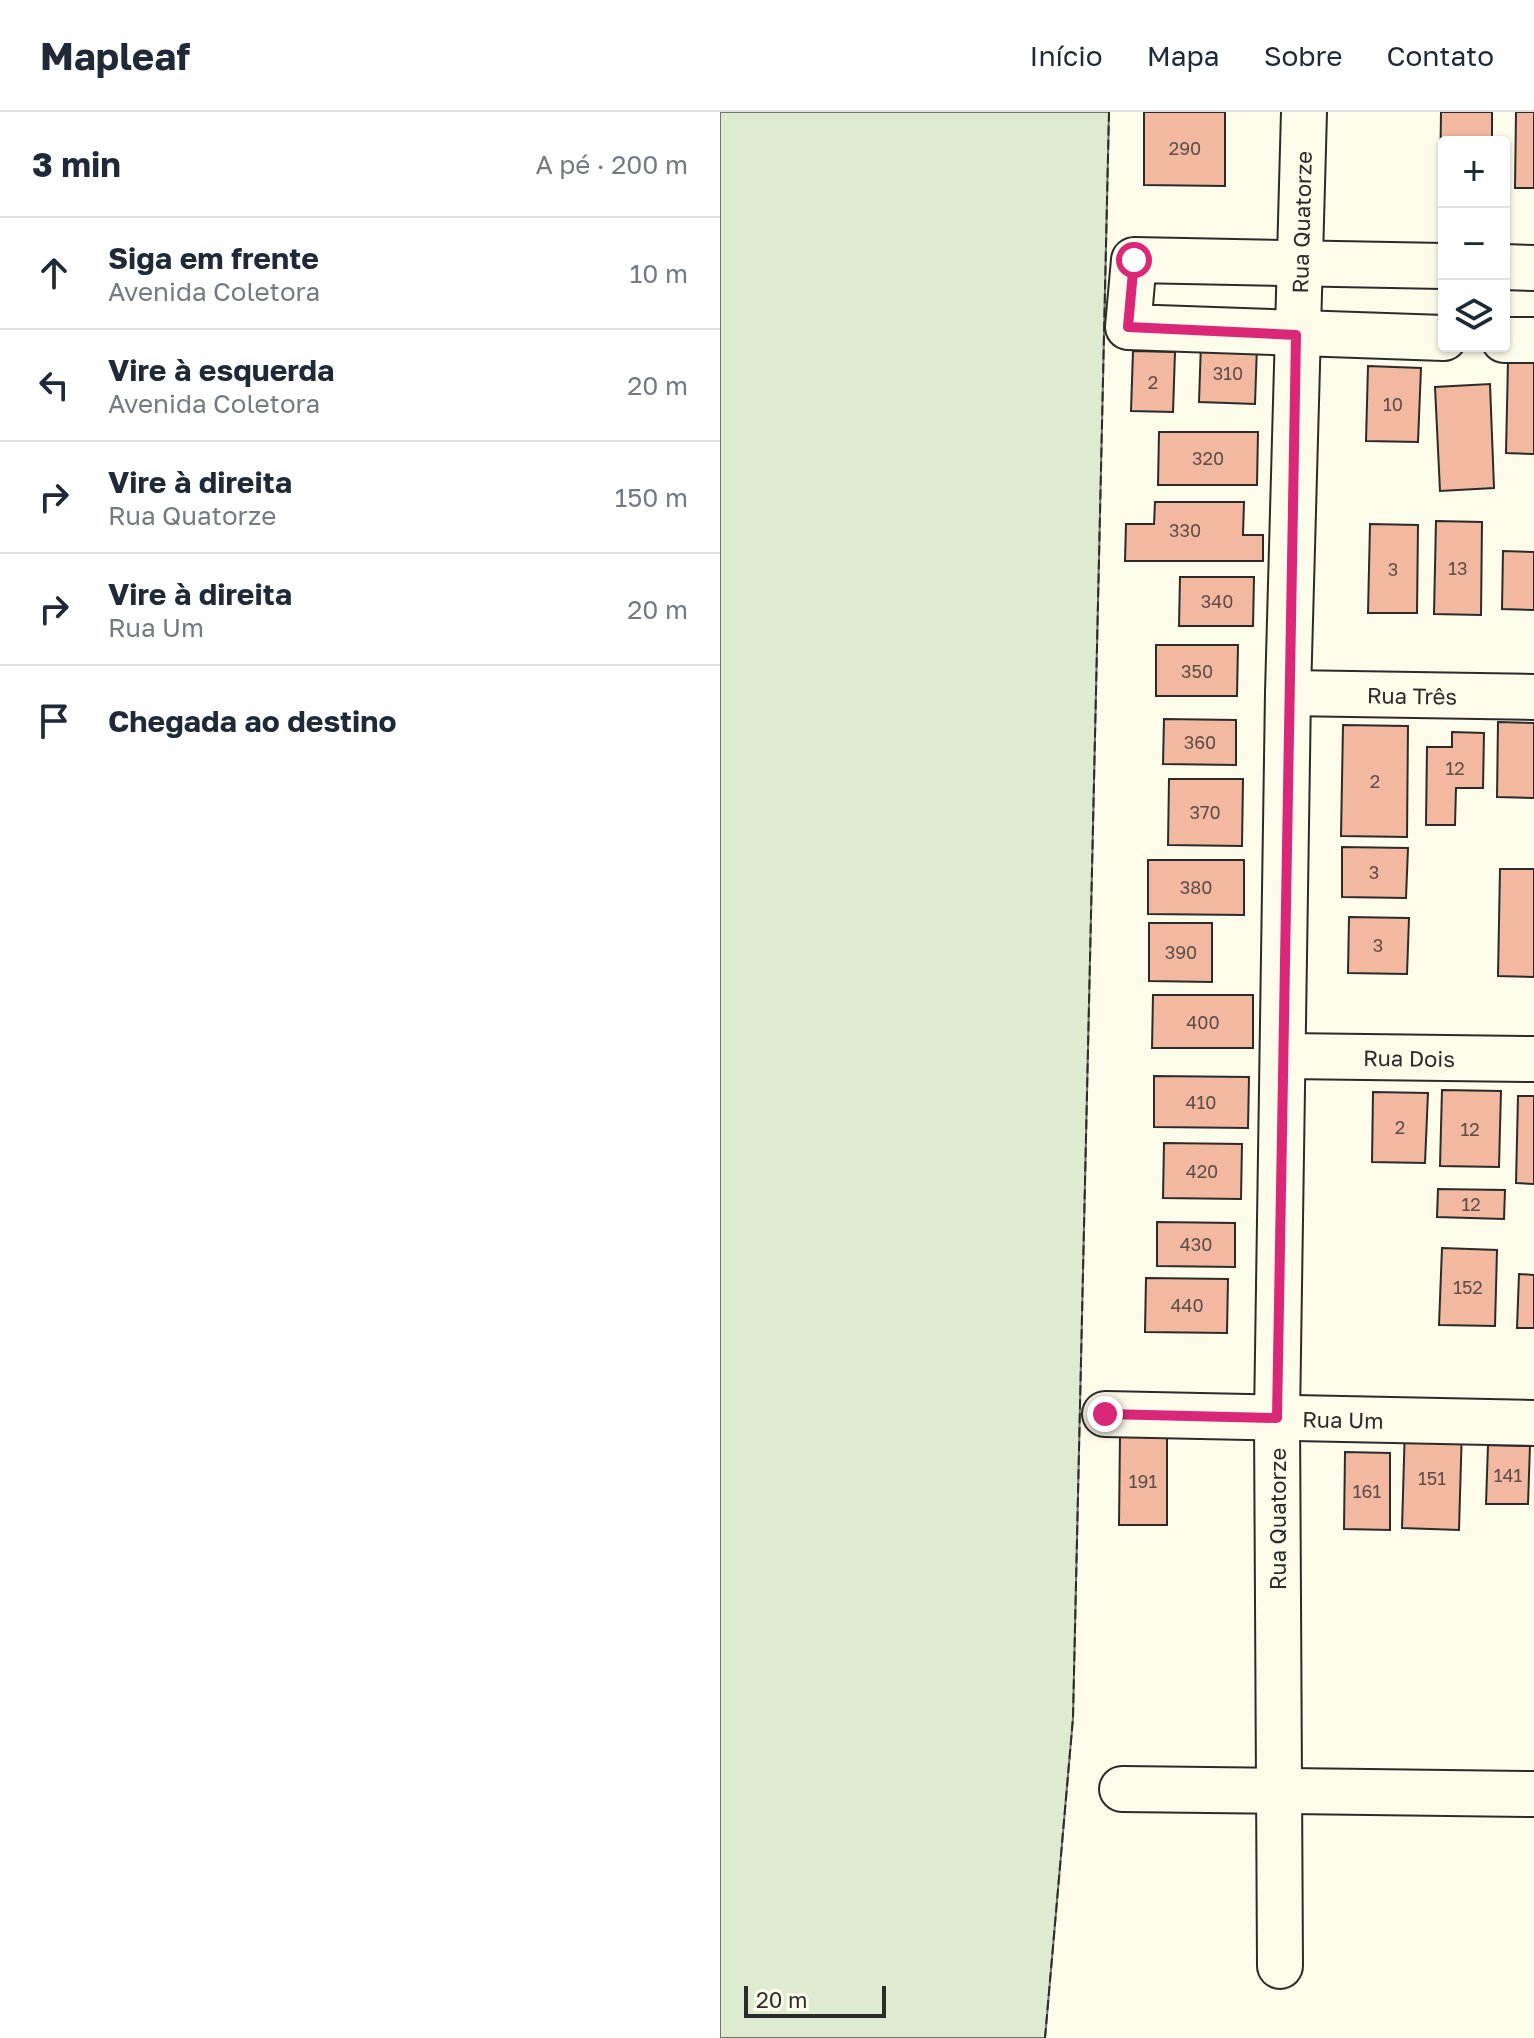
<!DOCTYPE html>
<html lang="pt">
<head>
<meta charset="utf-8">
<style>
  body { margin:0; font-family:"Golos Text",sans-serif; background:#f6f6f7; color:#1f2937 }
  .controls { position:absolute; right:24px; top:24px; display:grid; overflow:hidden; border-radius:8px; box-shadow:0 2px 6px #0004 }
  .controls button { width:72px; height:72px; display:grid; place-items:center; padding:0; border:0; border-bottom:2px solid #e0e1e3; background:#fff; color:#1f2937; font:40px sans-serif }
  .scale { position:absolute; left:24px; bottom:20px; width:142px; box-sizing:border-box; padding-left:8px; border:4px solid #2b2b2b; border-top:0; font-size:22px; line-height:28px; white-space:nowrap; color:#2b2b2b; -webkit-text-stroke:6px #fdfbea; paint-order:stroke }
  .stop { position:absolute; width:24px; height:24px; margin:-18px; border:6px solid #db2777; border-radius:50%; background:#fff }
  .stop.end { background:#db2777; border-color:#fff; box-shadow:0 2px 8px #0008 }
  .list { margin:0; padding:0; list-style:none }
  h2 { display:flex; justify-content:space-between; align-items:center; height:104px; margin:0; padding:0 32px; font-size:34px }
  h2 small { font-size:26px; font-weight:400; color:#747a83 }
  .list li { display:grid; grid-template-columns:52px 1fr auto; gap:24px; align-items:center; box-sizing:border-box; height:112px; padding:0 32px; border-top:2px solid #e0e1e3 }
  .list b { display:block; font-size:30px; white-space:nowrap }
  .list p { margin:0; font-size:26px; white-space:nowrap; color:#747a83 }
  .list em { font-size:26px; font-style:normal; color:#747a83 }
  .icon { flex:none; width:44px; height:44px; fill:none; stroke:currentColor; stroke-width:2; stroke-linecap:round; stroke-linejoin:round }
  .map { position:relative; flex:none; width:814px; height:1926px; overflow:hidden }
  header { display:flex; align-items:center; gap:48px; box-sizing:border-box; height:112px; padding:0 40px; background:#fff; border-bottom:2px solid #e0e1e3 }
  header strong { font-size:38px }
  nav { display:flex; gap:44px; margin-inline-start:auto; font-size:28px }
  main { display:flex }
  aside { flex:1; background:#fff }
  .map>svg:first-child { display:block }
  .green { fill:#deebd1; stroke:#74746e; stroke-width:2 }
  .building { fill:#f2b8a0; stroke:#2b2b2b; stroke-width:2 }
  .lines { fill:none; stroke-linecap:round; stroke-linejoin:round }
  .minor-casing { stroke:#2b2b2b; stroke-width:48 }
  .minor { stroke:#fdfbea; stroke-width:44 }
  .fence { stroke:#2b2b2b; stroke-width:2; stroke-dasharray:10 4; stroke-linecap:butt }
  .route { stroke:#db2777; stroke-width:10 }
  .labels { text-anchor:middle; dominant-baseline:central; stroke-width:6; stroke-linejoin:round; paint-order:stroke }
  .number-label { font-size:18px; fill:#5d4e48 }
  .street-label { font-size:22px; fill:#2b2b2b; stroke:#fdfbea }
</style>
</head>
<body>
<header>
<strong>Mapleaf</strong>
<nav><a>Início</a><a>Mapa</a><a>Sobre</a><a>Contato</a></nav>
</header>
<main>
<aside>
<h2>3 min<small>A pé · 200 m</small></h2>
<ul class="list">
<li><svg class="icon" aria-label="ahead" viewBox="0 0 24 24"><path d="M12 20V5M6 11l6-6 6 6"/></svg><div><b>Siga em frente</b><p>Avenida Coletora</p></div><em>10 m</em></li>
<li><svg class="icon" aria-label="left" viewBox="0 0 24 24"><path d="M17 20v-9H6M10 6l-5 5 5 5"/></svg><div><b>Vire à esquerda</b><p>Avenida Coletora</p></div><em>20 m</em></li>
<li><svg class="icon" aria-label="right" viewBox="0 0 24 24"><path d="M7 20v-9h11M14 6l5 5-5 5"/></svg><div><b>Vire à direita</b><p>Rua Quatorze</p></div><em>150 m</em></li>
<li><svg class="icon" aria-label="right" viewBox="0 0 24 24"><path d="M7 20v-9h11M14 6l5 5-5 5"/></svg><div><b>Vire à direita</b><p>Rua Um</p></div><em>20 m</em></li>
<li><svg class="icon" aria-label="arrive" viewBox="0 0 24 24"><path d="M6 21V4h12l-3 4 3 4H6"/></svg><div><b>Chegada ao destino</b></div></li>
</ul>
</aside>
<div class="map">
<svg width="814" height="1926" viewBox="0 0 814 1926">
  <rect width="100%" height="100%" fill="#fdfbea"/>
  <!-- green -->
  <path class="green" d="M0,0H389L353,1606L325,1926H0Z"/>
  <!-- building -->
  <g class="building">
    <path d="M424,0H505V74L424,73Z"/>
    <path d="M721,0H772V30H724V75H720Z"/>
    <path d="M796,0H814V76H795Z"/>
    <path d="M481,231L537,233L535,292L479,290Z"/>
    <path d="M413,239L455,240L453,300L411,299Z"/>
    <path d="M788,249L814,250V342L786,341Z"/>
    <path d="M648,254L701,256L698,330L646,329Z"/>
    <path d="M770,272L774,376L720,379L715,275Z"/>
    <path d="M439,320H538L537,373H438Z"/>
    <path d="M435,390H524L523,423H543V449H405L406,412H434Z"/>
    <path d="M716,409L762,410L761,503L714,502Z"/>
    <path d="M650,412L698,413L697,501H648Z"/>
    <path d="M783,439L814,440V498L782,497Z"/>
    <path d="M460,465H534L533,514H459Z"/>
    <path d="M436,533H518L517,584H436Z"/>
    <path d="M444,607L516,608V653L443,652Z"/>
    <path d="M778,610L814,611V686L777,685Z"/>
    <path d="M623,613L688,614L687,725L621,724Z"/>
    <path d="M732,620L764,621L763,676H736L735,713H706L707,635H732Z"/>
    <path d="M449,667H523L522,734L448,733Z"/>
    <path d="M622,735L688,736L686,786L622,785Z"/>
    <path d="M428,748H524V803L428,802Z"/>
    <path d="M780,757H814V865L778,864Z"/>
    <path d="M629,805L689,806L687,862L628,861Z"/>
    <path d="M429,811H492V870L429,869Z"/>
    <path d="M433,883H533V936H432Z"/>
    <path d="M434,964L529,965L528,1016L434,1015Z"/>
    <path d="M722,978L781,979L779,1055L720,1054Z"/>
    <path d="M653,980L708,981L705,1051L652,1050Z"/>
    <path d="M798,984H814V1072L796,1071Z"/>
    <path d="M444,1031L522,1032L521,1087L443,1086Z"/>
    <path d="M718,1077L785,1078L784,1107L717,1105Z"/>
    <path d="M437,1110L515,1111V1155L437,1154Z"/>
    <path d="M722,1136L777,1138L775,1214L719,1213Z"/>
    <path d="M799,1162L814,1163V1216H797Z"/>
    <path d="M426,1166L508,1167L507,1221L425,1220Z"/>
    <path d="M685,1314L742,1315L739,1418L682,1416Z"/>
    <path d="M400,1323L447,1324V1413H399Z"/>
    <path d="M768,1333L810,1334L808,1392H766Z"/>
    <path d="M625,1340L670,1341V1418L624,1417Z"/>
  </g>
  <g class="lines">
    <defs>
      <g id="minor">
        <path d="M724,154L414,148L408,215L724,226"/>
        <path d="M784,155L814,156"/>
        <path d="M784,228H814"/>
        <path id="s1" d="M568,581L814,585"/>
        <path id="s2" d="M565,944L814,947"/>
        <path id="s3" d="M385,1302L814,1311"/>
        <path d="M402,1677L814,1682"/>
        <path id="s4" d="M560,1854L557,1306L568,581L584,0"/>
      </g>
    </defs>
    <!-- minor casing -->
    <use href="#minor" class="minor-casing"/>
    <!-- minor -->
    <use href="#minor" class="minor"/>
    <!-- fence -->
    <path class="fence" d="M325,1926L353,1606L389,0"/>
  </g>
  <g class="lines">
    <!-- route -->
    <path class="route" d="M385,1302L557,1306L576,223L408,215L414,148"/>
  </g>
  <g class="labels">
    <!-- number labels -->
    <g class="number-label">
      <text x="465" y="36">290</text>
      <text x="508" y="261">310</text>
      <text x="433" y="270">2</text>
      <text x="673" y="292">10</text>
      <text x="488" y="346">320</text>
      <text x="465" y="418">330</text>
      <text x="738" y="456">13</text>
      <text x="673" y="457">3</text>
      <text x="497" y="489">340</text>
      <text x="477" y="559">350</text>
      <text x="480" y="630">360</text>
      <text x="735" y="656">12</text>
      <text x="655" y="669">2</text>
      <text x="485" y="700">370</text>
      <text x="654" y="760">3</text>
      <text x="476" y="775">380</text>
      <text x="658" y="833">3</text>
      <text x="461" y="840">390</text>
      <text x="483" y="910">400</text>
      <text x="481" y="990">410</text>
      <text x="680" y="1015">2</text>
      <text x="750" y="1017">12</text>
      <text x="482" y="1059">420</text>
      <text x="751" y="1092">12</text>
      <text x="476" y="1132">430</text>
      <text x="748" y="1175">152</text>
      <text x="467" y="1193">440</text>
      <text x="788" y="1363">141</text>
      <text x="712" y="1366">151</text>
      <text x="423" y="1369">191</text>
      <text x="647" y="1379">161</text>
    </g>
    <!-- street labels -->
    <g class="street-label">
      <text stroke="none"><textPath href="#s4" startOffset="1744">Rua Quatorze</textPath></text>
      <text stroke="none"><textPath href="#s1" startOffset="124">Rua Três</textPath></text>
      <text stroke="none"><textPath href="#s2" startOffset="124">Rua Dois</textPath></text>
      <text stroke="none"><textPath href="#s3" startOffset="238">Rua Um</textPath></text>
      <text transform="translate(557 1407) rotate(-90)">Rua Quatorze</text>
    </g>
  </g>
</svg>
<div class="controls">
<button>+</button>
<button>−</button>
<button><svg class="icon" aria-label="layers" viewBox="0 0 24 24"><path d="M12 4l9 5-9 5-9-5zM3 14l9 5 9-5"/></svg></button>
</div>
<div class="scale">20 m</div>
<div class="stop" style="left:414px;top:148px"></div>
<div class="stop end" style="left:385px;top:1302px"></div>
</div>
</main>
</body>
</html>
